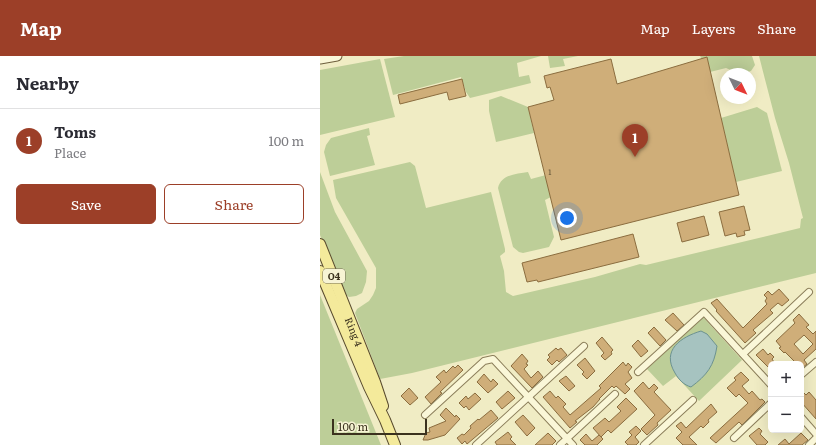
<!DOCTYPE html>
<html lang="en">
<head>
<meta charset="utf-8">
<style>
  body { margin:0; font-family:Literata,serif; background:#f7f7f7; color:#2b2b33 }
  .controls { position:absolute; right:12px; bottom:12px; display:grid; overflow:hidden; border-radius:6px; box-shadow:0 4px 16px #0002 }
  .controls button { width:36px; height:36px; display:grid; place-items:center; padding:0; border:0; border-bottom:1px solid #e1e1e2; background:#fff; color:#2b2b33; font:20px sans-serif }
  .compass { position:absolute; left:400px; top:12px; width:36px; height:36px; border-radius:50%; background:#fff; box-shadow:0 4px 16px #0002; rotate:133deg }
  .scale { position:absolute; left:12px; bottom:10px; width:95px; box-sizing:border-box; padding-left:4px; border:2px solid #3b321e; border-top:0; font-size:11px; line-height:14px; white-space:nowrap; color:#3b321e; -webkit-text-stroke:3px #f7f4d4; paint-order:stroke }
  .you { position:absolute; left:247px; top:162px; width:14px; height:14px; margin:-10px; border:3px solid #fff; border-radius:50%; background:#1a73e8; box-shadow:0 0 0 6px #1a73e833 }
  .badge { display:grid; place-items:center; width:26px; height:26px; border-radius:50%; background:#9c3f28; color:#fff; font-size:13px; font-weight:700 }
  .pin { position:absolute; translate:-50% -33px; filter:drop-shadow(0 1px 2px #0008) }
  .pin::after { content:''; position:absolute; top:21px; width:14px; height:12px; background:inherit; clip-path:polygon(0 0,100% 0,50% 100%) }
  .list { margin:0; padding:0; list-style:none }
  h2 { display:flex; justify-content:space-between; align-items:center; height:52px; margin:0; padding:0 16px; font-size:17px }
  h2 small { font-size:13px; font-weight:400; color:#7c7c81 }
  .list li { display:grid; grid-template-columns:26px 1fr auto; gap:12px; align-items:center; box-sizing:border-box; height:64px; padding:0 16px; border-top:1px solid #e1e1e2 }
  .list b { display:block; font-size:15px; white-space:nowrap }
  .list p { margin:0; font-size:13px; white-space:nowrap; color:#7c7c81 }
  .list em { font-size:13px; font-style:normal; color:#7c7c81 }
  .actions { display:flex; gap:8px; padding:12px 16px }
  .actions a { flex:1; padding:9px 0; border:1px solid #9c3f28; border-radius:6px; text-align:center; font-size:14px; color:#9c3f28 }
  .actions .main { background:#9c3f28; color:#fff }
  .map { position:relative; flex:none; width:496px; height:389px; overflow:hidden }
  header { display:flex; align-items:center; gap:24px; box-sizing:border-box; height:56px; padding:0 20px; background:#9c3f28; color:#fff }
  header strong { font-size:19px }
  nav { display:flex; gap:22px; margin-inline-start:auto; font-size:14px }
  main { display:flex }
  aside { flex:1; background:#fff }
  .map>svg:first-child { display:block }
  .green { fill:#bdce98 }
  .water { fill:#a6c3c0; stroke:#6c9290 }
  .building { fill:#cfae79; stroke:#8b6d3f; fill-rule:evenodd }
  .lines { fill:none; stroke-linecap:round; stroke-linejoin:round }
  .minor-casing { stroke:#8b7e5a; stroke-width:8 }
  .secondary-casing { stroke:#6d5f3d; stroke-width:11 }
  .primary-casing { stroke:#594b2e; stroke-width:12 }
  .minor { stroke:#faf7d8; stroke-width:6 }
  .secondary { stroke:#faf7d8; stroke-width:9 }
  .primary { stroke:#f4ea9b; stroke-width:10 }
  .labels { text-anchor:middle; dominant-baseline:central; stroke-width:3.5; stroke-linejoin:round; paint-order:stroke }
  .number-label { font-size:8px; fill:#605135 }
  .shield { fill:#f7f4d4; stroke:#736c55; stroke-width:1 }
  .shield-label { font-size:9px; font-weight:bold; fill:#3b321e }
  .street-label { font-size:10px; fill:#3b321e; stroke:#f7f4d4 }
</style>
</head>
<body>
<header>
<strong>Map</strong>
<nav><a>Map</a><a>Layers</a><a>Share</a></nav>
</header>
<main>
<aside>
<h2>Nearby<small></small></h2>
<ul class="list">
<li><span class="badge">1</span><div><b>Toms</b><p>Place</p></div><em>100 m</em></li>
</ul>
<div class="actions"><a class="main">Save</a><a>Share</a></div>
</aside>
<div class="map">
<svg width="496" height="389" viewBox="0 0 496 389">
  <rect width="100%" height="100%" fill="#f0ecc4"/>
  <!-- green -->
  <g class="green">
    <path d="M84,0H221L197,7L199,21L209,19L211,27L150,42L146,36L141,21L73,39L64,3Z"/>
    <path d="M228,0H258L243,3L245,10L230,12Z"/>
    <path d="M380,0H432L435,9L431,15L420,18L406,12L390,16Z"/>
    <path d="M439,0H496V217L92,317L60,323L35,257L37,253L49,245L53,239L56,232V212L16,142L13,124L90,106L95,110L106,152L171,136L185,193V196L180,200L184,215L186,236L193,240L275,221L320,208L326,209L480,172L481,163L483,162L469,107L455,62Z"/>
    <path d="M60,3L75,61L0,79V14Z"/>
    <path d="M181,40L208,51L214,77L176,86L169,55V44Z"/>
    <path d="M437,51L447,57L462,115L416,126L401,62Z"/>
    <path d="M49,72L50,79L47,80L55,109L10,120L4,96L6,89L11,82Z"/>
    <path d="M0,116L15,156L47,215L46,226L42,237L36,240L29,241L23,237L0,179Z"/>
    <path d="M208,116L211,123L226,119L231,141L225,144L234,181L229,191L203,197L199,196L193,191L178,132C181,118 197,118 208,116Z"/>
    <path d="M0,239L61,389H0Z"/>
    <path d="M383,261L422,304L379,345L356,320L343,330L327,313Z"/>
  </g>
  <!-- water -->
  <path class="water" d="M381,275L387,278L397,290C394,310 387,319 371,331C364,329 359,324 355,317C341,294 361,281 381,275Z"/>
  <!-- building -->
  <g class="building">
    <path d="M387,1L419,139L241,184L208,51L234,44L230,31L227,32L224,20L291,3L297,28Z"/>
    <path d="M142,23L146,40L129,44L127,36L80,48L78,39Z"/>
    <path d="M424,150L430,174L424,175L425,179L417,181L416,177L405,180L399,156Z"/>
    <path d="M384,160L389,179L362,186L357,167Z"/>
    <path d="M313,178L319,201L218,226L217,224L207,226L202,207Z"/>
    <path d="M459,233L469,244L462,250L458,247L450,254L453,257L433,274L436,277L425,287L396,255L397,254L391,247L397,243L423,272L447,248L445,245L447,242L444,239L448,235L452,239Z"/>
    <path d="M353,257L364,269L357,275L345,264Z"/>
    <path d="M479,258L489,269L486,271L493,278L496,275V293L484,304L487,308L481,313V308H477L465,296L464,297L459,292L461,291L456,285L475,267L473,264ZM484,279L493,288L483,298L474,288Z"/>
    <path d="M334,271L346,284L340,290L328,277Z"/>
    <path d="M282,281L293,294L291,296L292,298L285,304L281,300L284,297L276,287Z"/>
    <path d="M318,284L328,295L321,301L312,290Z"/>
    <path d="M236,292L238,294L241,292L247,299L239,306L237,304L232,309L227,304L230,301L228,299Z"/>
    <path d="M443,293L448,299L450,297L454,301L452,303L454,306L448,311L436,299Z"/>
    <path d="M202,298L208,305L206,308L208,309L204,313L211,322L218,315L223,321L212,332L191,310Z"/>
    <path d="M265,302L275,315L267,323L262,318L264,316L257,309Z"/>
    <path d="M303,306L306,310L308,307L312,311L308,316L312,322L305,328L310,333L305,338L296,330L294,332L292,330L279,343H280L273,351L255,365L257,366L250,372L223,341L230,335L236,342L238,340L246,348L243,351L250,359L281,332L279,330Z"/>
    <path d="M138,309L143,314L120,336L122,337L111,348L105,341L121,326L116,321L124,314L126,317L133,310L135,312Z"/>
    <path d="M421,316L429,324L422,330L429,338L432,335L440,344L442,343L445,346L422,369L419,366L396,387L390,382L428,347L419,338L416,341L407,332L416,324L414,322Z"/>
    <path d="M164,318L171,326L173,323L178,328L168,337L157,326Z"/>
    <path d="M246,320L255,330L249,335L239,325Z"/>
    <path d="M323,326L329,333L334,328L338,332L334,336L351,354L337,367L338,369L327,379L321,373L335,359L314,335Z"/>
    <path d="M89,332L98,342L90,349L81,340Z"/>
    <path d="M481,334L486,339L489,336L496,344V363L481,346Z"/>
    <path d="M188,335L195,342L182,353L176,346Z"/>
    <path d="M155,337L161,343L149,354L146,350L144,352L139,347L146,340L148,343Z"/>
    <path d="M306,342L317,353L291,377L288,374L281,381L273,372L285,362L289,366L301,355L297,351Z"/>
    <path d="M391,348L397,356L388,364L389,366L383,372L381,370L369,381L377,389H363L356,382L362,376L356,370L361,366L366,372Z"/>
    <path d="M126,352L135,361L136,359L140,363L125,379L108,384H103L106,377L110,376L109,372L126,365L120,359Z"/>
    <path d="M171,354L178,362L147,388L145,385L142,388L137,382L142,378L144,379L151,372L150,370L158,363L159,364Z"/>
    <path d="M203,359L215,372L207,380L195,366Z"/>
    <path d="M316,370L321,375L315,381L319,386L316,389H308L305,386L312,379L309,376Z"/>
    <path d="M439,372L442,375L440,378L448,386L445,389H437L429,380Z"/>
    <path d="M188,376L192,381L190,383L196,389H177L175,386Z"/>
    <path d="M228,377L236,385L232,389H215Z"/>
    <path d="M481,377L488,384L482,389H458L465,383L469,388Z"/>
    <path d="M266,378L272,385L279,379L283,383L277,389H265L260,384Z"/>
  </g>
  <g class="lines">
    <defs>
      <g id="minor">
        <path d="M423,298L489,236"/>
        <path d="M318,316L384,256L451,329"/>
        <path d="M481,319L496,306"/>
        <path d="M105,359L164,305L173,303L253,389"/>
        <path d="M481,361L496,378"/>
        <path d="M414,382L451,347"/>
        <path d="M156,389L264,290"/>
        <path d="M240,389L295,338"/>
        <path d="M324,389L373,344"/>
        <path d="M489,389L496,382"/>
      </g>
      <path id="secondary" d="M0,3L17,0"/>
      <g id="primary">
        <path id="s1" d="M0,188L55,326L63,350"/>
        <path d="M0,215L49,331L65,364L75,389"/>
      </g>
    </defs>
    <!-- minor casing -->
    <use href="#minor" class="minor-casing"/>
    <!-- secondary casing -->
    <use href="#secondary" class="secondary-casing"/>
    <!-- primary casing -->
    <use href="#primary" class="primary-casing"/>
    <!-- minor -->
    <use href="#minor" class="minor"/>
    <!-- secondary -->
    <use href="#secondary" class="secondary"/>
    <!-- primary -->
    <use href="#primary" class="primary"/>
  </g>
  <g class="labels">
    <!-- number labels -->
    <g class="number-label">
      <text x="230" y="115">1</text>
    </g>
    <!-- shield labels -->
    <rect class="shield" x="3" y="213" width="22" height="14" rx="3"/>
    <g class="shield-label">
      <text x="14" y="220">O4</text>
    </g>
    <!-- street labels -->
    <g class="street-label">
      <text stroke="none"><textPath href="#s1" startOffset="94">Ring 4</textPath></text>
    </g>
  </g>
</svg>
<div class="controls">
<button>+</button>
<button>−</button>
</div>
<svg class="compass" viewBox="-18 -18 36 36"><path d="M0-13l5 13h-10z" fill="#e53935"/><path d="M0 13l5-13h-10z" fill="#7c7c81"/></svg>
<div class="scale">100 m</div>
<div class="you"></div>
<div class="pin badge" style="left:315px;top:101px">1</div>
</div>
</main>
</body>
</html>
